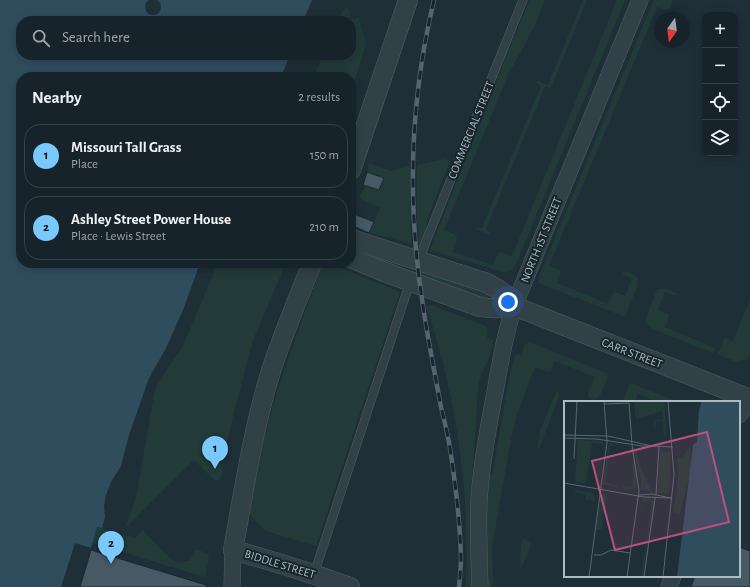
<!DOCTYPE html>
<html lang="en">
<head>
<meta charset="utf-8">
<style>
  body { margin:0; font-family:"Alegreya Sans",sans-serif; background:#202b32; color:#f1f3f6 }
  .controls { position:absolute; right:12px; top:12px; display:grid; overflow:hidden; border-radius:8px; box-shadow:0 2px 10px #0003 }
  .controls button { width:36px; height:36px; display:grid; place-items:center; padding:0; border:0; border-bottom:1px solid #364047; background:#17232a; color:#f1f3f6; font:20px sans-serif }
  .compass { position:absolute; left:654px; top:12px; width:36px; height:36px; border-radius:50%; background:#17232a; box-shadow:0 2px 10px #0003; rotate:194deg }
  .you { position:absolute; left:508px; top:302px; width:14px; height:14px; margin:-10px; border:3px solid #fff; border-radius:50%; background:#1a73e8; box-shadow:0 0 0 6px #1a73e833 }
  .badge { display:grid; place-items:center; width:26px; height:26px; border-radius:50%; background:#7ac9fc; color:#111; font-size:13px; font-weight:700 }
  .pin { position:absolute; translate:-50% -33px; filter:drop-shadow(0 1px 2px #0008) }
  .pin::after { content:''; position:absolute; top:21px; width:14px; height:12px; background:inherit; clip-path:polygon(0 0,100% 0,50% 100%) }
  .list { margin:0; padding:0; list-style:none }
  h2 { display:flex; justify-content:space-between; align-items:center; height:52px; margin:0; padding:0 16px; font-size:17px }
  h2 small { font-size:13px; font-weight:400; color:#9ea4a8 }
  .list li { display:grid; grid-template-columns:26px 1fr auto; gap:12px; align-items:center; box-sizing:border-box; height:64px; margin:0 8px 8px; padding:0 8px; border:1px solid #364047; border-radius:16px }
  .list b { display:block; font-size:15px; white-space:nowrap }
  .list p { margin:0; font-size:13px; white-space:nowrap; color:#9ea4a8 }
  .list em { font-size:13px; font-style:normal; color:#9ea4a8 }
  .icon { flex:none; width:22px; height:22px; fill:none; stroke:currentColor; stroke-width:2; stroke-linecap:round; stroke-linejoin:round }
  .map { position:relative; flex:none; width:750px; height:587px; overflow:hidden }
  .search { position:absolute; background:#17232a; box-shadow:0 2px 10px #0003; left:16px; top:16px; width:340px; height:44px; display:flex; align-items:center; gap:10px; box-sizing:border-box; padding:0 14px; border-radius:16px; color:#9ea4a8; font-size:15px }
  .panel { position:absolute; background:#17232a; box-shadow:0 2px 10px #0003; left:16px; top:72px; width:340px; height:196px; border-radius:16px }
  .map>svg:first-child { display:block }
  .green { fill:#223b38 }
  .water { fill:#304d5e }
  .pier { fill:#1f2f38 }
  .building { fill:#475964; stroke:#1a272f }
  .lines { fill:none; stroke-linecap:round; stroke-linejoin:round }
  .service-casing { stroke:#505e66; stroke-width:9 }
  .minor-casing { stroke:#505e66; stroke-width:17 }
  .tertiary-casing { stroke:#505e66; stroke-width:20 }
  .service { stroke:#324048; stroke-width:8 }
  .minor { stroke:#324048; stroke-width:16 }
  .tertiary { stroke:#324048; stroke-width:19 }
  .rail-casing { stroke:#546570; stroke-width:4.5 }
  .rail { stroke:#18252d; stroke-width:3; stroke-dasharray:9; stroke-linecap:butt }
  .labels { text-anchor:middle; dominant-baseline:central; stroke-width:4; stroke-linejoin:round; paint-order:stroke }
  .street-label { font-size:12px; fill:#adbbc5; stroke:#18252d }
  .inset-road { fill:none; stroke:#586770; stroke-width:1 }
  .view { fill:#bb5180; fill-opacity:0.15; stroke:#bb5180; stroke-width:2 }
  .inset-edge { fill:none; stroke:#adbbc5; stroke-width:2 }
</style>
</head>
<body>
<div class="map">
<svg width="750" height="587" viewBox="0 0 750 587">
  <rect width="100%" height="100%" fill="#1f2f38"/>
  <!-- green -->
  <g class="green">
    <path d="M530,0H545L534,27L508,75L444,230L454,234L457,237L453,252L493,265L498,253L500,252L512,256L617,0H625L514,269L505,273L430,250L507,54Z"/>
    <path d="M583,0H587L552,85L550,88L545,87L486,229L490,232L489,234C485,233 479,231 476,228V227L482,228L541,86L537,83L536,82L538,81L548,85Z"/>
    <path d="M654,0H673L670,8L666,10L657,7L549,266L560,270L561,273L557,283L608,304L613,293L615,292L625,296L632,279L623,274V272L624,271L636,276L638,279L637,287L625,317L539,283L538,279Z"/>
    <path d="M345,8L349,9L351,19L359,18L366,44L351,92V77H315L317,70L323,55H351V21H337Z"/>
    <path d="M444,159L450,161L426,222L427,228L422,242L419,247L417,219V165Z"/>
    <path d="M369,163L391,171L410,166L411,244L388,237L369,233L380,208L359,198L365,186L379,190L384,178L367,172Z"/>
    <path d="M218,263H286L253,340L236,404L226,447L221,479L217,481L214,480L194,460L125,528L136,498L155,389L168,367L182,348Z"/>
    <path d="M330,264L400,292L316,546L266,531L253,519L249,512C254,483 260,453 268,423C283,370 303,317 322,265Z"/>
    <path d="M422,269L485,290L489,295V297L487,299L423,278Z"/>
    <path d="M659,289H666L676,293L677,294L675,296L665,292L658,310L668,314L669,316L665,327L715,348L713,353L651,328L645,321L656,292Z"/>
    <path d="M750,299V352L748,358L736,362L718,354L724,339L725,338L733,341Z"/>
    <path d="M431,305L486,326L488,330L487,338L494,340L488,361L482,372L478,387L472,489L475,587H466C467,548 467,508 462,469C456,414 444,358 426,306Z"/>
    <path d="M530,342L608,374C605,383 603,397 593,400L589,398L588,393L595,377L555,361L551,371L548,372L535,367L518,411L511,438L492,548L493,587H487L485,517L488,475H492L509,379L515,354L522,356L524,345Z"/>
    <path d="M630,383L678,402H658L638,394L635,402H622Z"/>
    <path d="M556,392H558L559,393V396L539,449H537L540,431Z"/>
    <path d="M97,527L136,538L137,535L143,530C149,536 170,562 178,562C182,563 186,560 190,561L195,549L209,554L205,577L92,543Z"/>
    <path d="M524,539L532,543L521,569H520L521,541Z"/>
  </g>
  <!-- water -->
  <path class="water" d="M0,0H312L303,21H21V55H290L281,77H21V263H200L183,310L166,348L149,378L129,435L121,466L112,480L106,495L104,506L105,517L102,528L97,527L91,548L75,543L61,587H0Z"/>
  <!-- pier -->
  <circle class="pier" cx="153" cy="7" r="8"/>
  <!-- building -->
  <g class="building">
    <path d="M367,172L384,178L379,190L363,185Z"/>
    <path d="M352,213L374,222L369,233L351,225V217Z"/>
    <path d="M739,547L750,551V587H691L695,576H739Z"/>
    <path d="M91,550L206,585V587H80Z"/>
  </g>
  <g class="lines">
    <defs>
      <g id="service">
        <path d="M419,261L427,239L523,0"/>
        <path d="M314,574L410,282"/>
      </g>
      <g id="minor">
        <path d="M739,415L743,410L750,396"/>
        <path d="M232,587L233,550"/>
        <path d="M480,587C479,558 478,530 479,501C481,465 488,428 495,392C500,363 505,334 514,306L640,0"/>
        <path d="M669,587L673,576"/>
      </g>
      <g id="tertiary">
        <path d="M351,170L408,0"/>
        <path d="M351,239L487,283L496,288L506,295L514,306L567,327L750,399"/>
        <path d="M351,258L382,271L480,307C492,309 502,309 514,306"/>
        <path d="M312,263C298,299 283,334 271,371C253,429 244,490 233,550C273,561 311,573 350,587"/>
      </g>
    </defs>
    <!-- service casing -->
    <use href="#service" class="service-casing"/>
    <!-- minor casing -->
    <use href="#minor" class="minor-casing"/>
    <!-- tertiary casing -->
    <use href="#tertiary" class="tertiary-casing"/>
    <!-- service -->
    <use href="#service" class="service"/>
    <!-- minor -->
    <use href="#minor" class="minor"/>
    <!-- tertiary -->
    <use href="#tertiary" class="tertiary"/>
    <defs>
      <path id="rail" d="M434,0C410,100 407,205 423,306C428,340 435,374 441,407C445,423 449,439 451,455C456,488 460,523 461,557C461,567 460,577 459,587"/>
    </defs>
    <!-- rail casing -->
    <use href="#rail" class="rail-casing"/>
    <!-- rail -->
    <use href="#rail" class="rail"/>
  </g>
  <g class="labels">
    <!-- street labels -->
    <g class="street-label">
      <text transform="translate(471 130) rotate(-68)">COMMERCIAL STREET</text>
      <text transform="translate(541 240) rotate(-68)">NORTH 1ST STREET</text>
      <text transform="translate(632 353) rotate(21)">CARR STREET</text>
      <text transform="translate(280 564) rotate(17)">BIDDLE STREET</text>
    </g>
  </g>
  <!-- overview -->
  <g transform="translate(564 401)">
    <rect width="176" height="176" fill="#1f2f38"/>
    <path d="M101,0L102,35H100L99,20H92L91,32L89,20L99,18L98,10L72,18L70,1ZM14,39L39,40L40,43L28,42L22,82L11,81ZM45,42L54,43L65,45L68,47L73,67L71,89L58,87L59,83L60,86L69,85V56L65,46L55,44L46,45L41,81L52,85L54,82V87L39,83ZM126,45L127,67L116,113L109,112L114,79L113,56L118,58ZM69,46H71L77,67L88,91L77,88V80ZM96,50L107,51L105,93L93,92ZM12,89L30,92L31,101L25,98L27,95L22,100V94L10,91ZM42,94L38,128L32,129L37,95ZM78,98L90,99L79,176H77L88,103L86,100L77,101L70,150L74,151H70Z" fill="#223b38"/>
    <path d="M138,0H176V176H113L129,44L133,41L135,8Z" fill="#304d5e"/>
    <path class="inset-road" d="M40,3L65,2L68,44L75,90L63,176M0,34L44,35L88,45L109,46M0,37L33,38L78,45H87M10,58L13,0M0,82L80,96L107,97M75,94L88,93L107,97M92,94L95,45M30,154H37L47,149L66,152M25,176L43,41L40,0M80,176L91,97M99,176L110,74L104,0"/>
    <path class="view" d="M143,31L165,121L51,149L28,60Z"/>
    <rect width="176" height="176" class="inset-edge"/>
  </g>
</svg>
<div class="controls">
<button>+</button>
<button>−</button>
<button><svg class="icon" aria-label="locate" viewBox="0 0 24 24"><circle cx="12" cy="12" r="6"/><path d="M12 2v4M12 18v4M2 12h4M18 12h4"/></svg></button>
<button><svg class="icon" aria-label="layers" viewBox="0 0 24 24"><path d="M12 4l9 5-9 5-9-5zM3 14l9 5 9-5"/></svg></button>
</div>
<svg class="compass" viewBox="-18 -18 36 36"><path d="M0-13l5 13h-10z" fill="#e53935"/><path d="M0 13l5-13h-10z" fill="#9ea4a8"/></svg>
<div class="you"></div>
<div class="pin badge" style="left:215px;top:469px">1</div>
<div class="pin badge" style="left:111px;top:564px">2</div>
<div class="search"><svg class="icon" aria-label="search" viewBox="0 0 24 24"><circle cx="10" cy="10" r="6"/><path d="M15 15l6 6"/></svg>Search here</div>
<section class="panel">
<h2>Nearby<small>2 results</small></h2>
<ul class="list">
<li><span class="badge">1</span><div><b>Missouri Tall Grass</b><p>Place</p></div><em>150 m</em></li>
<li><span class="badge">2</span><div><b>Ashley Street Power House</b><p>Place · Lewis Street</p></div><em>210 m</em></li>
</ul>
</section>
</div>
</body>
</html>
